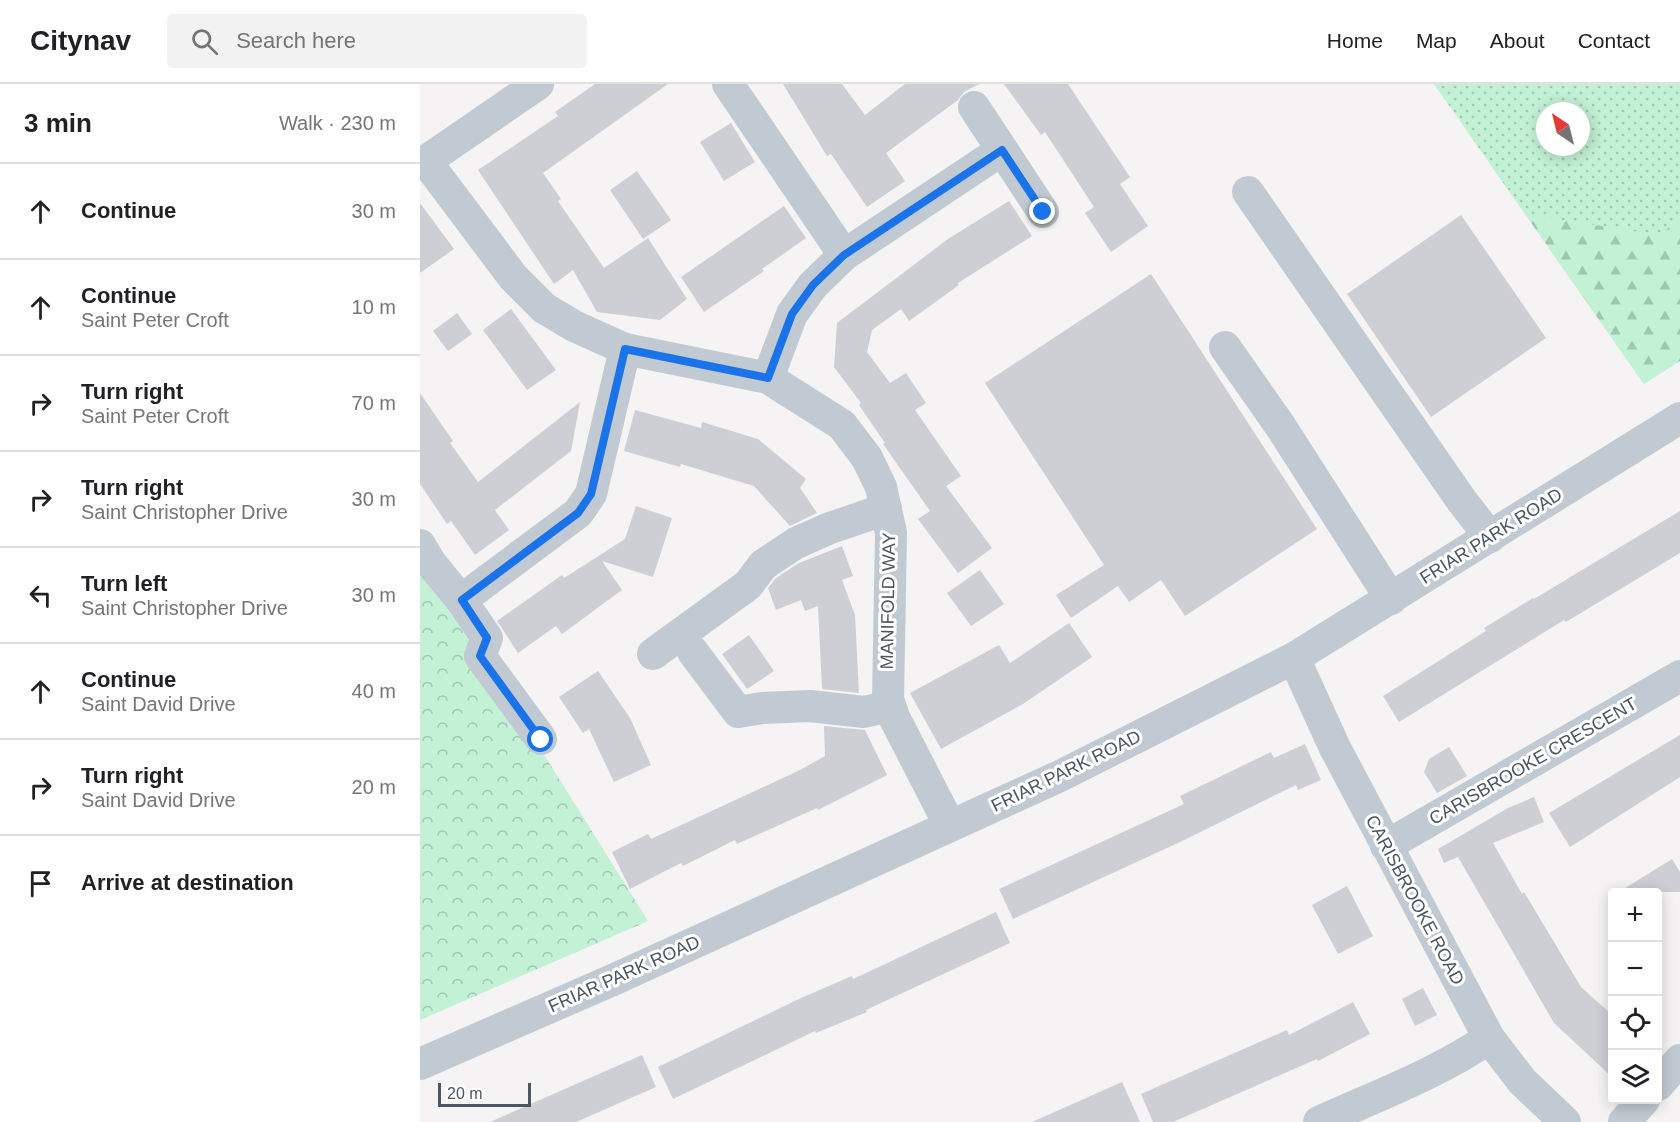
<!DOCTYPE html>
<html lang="en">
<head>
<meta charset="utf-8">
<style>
  body { margin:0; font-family:Arial,sans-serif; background:#f2f2f2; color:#202124 }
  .controls { position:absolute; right:18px; bottom:18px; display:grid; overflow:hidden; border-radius:6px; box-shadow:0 3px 15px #0003 }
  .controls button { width:54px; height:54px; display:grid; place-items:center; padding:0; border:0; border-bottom:2px solid #e0e0e0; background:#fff; color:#202124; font:30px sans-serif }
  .compass { position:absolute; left:1116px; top:18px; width:54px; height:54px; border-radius:50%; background:#fff; box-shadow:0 3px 15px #0003; rotate:325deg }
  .scale { position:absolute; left:18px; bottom:15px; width:93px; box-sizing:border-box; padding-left:6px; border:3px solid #4a5661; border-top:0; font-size:16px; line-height:21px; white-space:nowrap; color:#4a5661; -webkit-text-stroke:4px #fff; paint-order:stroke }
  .stop { position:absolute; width:18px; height:18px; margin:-14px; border:4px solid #1a73e8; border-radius:50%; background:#fff }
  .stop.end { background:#1a73e8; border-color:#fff; box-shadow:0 2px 6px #0008 }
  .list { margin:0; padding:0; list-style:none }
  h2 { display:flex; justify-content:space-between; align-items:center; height:78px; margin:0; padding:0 24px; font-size:26px }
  h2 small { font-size:20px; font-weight:400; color:#757577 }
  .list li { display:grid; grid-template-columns:39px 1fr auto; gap:18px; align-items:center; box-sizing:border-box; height:96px; padding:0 24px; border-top:2px solid #e0e0e0 }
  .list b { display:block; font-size:22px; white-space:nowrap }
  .list p { margin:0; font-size:20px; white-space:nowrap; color:#757577 }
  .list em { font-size:20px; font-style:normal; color:#757577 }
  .icon { flex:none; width:33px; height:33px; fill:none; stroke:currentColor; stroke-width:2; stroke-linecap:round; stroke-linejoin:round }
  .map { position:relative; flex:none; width:1260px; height:1038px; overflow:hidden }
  header { display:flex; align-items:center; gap:36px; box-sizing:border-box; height:84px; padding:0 30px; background:#fff; border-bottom:2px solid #e0e0e0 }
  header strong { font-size:28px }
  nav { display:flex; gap:33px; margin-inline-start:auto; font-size:21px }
  .search { width:420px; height:54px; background:#f2f2f2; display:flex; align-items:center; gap:15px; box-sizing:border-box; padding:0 21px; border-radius:6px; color:#757577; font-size:22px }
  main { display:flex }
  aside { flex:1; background:#fff }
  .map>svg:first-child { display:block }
  .grass { fill:url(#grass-dots); fill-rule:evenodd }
  .forest { fill:url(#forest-firs) }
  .park { fill:url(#park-crowns) }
  .building { fill:#cdcfd5 }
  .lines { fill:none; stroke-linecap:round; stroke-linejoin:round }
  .minor { stroke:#c1cad2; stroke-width:32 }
  .route { stroke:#1a73e8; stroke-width:8 }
  .labels { text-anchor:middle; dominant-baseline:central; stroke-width:6; stroke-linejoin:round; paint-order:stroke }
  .street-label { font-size:18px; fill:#4a5661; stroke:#fff }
</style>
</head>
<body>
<header>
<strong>Citynav</strong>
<div class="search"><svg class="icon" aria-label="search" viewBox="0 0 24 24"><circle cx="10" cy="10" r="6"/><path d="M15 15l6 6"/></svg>Search here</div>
<nav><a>Home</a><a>Map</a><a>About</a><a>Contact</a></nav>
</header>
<main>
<aside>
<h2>3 min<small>Walk · 230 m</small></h2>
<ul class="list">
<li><svg class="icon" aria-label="ahead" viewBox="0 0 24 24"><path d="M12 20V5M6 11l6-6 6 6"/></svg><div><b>Continue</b></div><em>30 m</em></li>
<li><svg class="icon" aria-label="ahead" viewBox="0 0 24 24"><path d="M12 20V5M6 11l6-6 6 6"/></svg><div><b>Continue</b><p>Saint Peter Croft</p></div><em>10 m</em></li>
<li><svg class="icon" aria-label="right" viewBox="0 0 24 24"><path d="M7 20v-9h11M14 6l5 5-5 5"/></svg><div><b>Turn right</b><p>Saint Peter Croft</p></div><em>70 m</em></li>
<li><svg class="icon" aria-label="right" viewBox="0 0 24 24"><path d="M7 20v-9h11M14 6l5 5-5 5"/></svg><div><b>Turn right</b><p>Saint Christopher Drive</p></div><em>30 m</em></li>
<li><svg class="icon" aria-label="left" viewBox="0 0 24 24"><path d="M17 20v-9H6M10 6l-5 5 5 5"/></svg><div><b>Turn left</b><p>Saint Christopher Drive</p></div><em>30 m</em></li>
<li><svg class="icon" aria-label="ahead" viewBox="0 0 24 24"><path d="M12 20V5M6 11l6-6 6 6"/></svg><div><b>Continue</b><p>Saint David Drive</p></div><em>40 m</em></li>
<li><svg class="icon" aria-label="right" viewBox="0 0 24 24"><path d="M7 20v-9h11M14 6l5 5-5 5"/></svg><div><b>Turn right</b><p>Saint David Drive</p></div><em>20 m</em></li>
<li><svg class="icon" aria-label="arrive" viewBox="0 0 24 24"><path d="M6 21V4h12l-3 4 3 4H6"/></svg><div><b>Arrive at destination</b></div></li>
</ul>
</aside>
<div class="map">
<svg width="1260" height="1038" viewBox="0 0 1260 1038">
  <defs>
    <pattern id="grass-dots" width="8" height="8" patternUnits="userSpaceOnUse" patternTransform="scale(1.5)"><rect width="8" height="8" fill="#c3f1d5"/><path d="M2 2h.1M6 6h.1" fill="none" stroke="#a0c6b0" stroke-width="1.8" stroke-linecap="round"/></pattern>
    <pattern id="forest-firs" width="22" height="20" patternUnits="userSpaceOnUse" patternTransform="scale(1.5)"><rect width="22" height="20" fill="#c3f1d5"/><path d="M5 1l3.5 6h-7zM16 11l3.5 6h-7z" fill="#a0c6b0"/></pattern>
    <pattern id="park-crowns" width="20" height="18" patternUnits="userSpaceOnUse" patternTransform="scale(1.5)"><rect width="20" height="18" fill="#c3f1d5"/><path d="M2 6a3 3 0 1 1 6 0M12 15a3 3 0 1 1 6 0" fill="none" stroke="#a0c6b0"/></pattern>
  </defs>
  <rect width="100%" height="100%" fill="#f5f3f3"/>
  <!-- grass -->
  <path class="grass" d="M1014,0H1260V274L1224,300ZM1125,27H1161V63H1125Z"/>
  <!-- forest -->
  <path class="forest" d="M1105,130L1239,151L1260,135V277L1224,300Z"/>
  <!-- park -->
  <path class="park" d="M0,485L88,613L228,837L0,936Z"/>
  <!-- building -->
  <g class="building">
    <path d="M175,0H248L123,89L141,115L138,117L184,184L228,154L267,215L240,236L177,228L153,186L134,200L58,86L138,32L135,28Z"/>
    <path d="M363,0H422L445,31L485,0H559L544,8L538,16L466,69L485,97L447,123L411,70L407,72Z"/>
    <path d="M584,0H648L710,93L700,100L728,142L691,168L665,129L674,123L625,48L621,51Z"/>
    <path d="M311,39L335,78L304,97L280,58Z"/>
    <path d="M217,87L251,136L223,155L190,106Z"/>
    <path d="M589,117L612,152L538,199L539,201L489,237L481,225L452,246L447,268L470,299L486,289L506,319L495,326L541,392L526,402L572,464L538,489L498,435L510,427L463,360L465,359L439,321L441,319L414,283L417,239L528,155Z"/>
    <path d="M0,119L34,165L0,189Z"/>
    <path d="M364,122L386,154L342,185L344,187L284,228L261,193Z"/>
    <path d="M1041,131L1126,254L1011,333L927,210Z"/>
    <path d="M731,190L897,445L765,532L741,496L709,518L698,502L651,534L636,511L684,481L565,299Z"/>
    <path d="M91,225L136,286L107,306L63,246Z"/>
    <path d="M37,229L52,250L28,267L13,247Z"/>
    <path d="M0,309L33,357L30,359L58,398L160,318L151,367L75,426L89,446L55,471L31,437L27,440L0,400Z"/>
    <path d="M215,326L281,344L282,338L338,355L386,395L380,404L397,429L370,442L334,402L261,380L260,383L204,367Z"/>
    <path d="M216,422L252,434L233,493L182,477L202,506L142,550L136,542L98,569L77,537L142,491L144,494L205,455Z"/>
    <path d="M1260,427V469L1146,538L1144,536L979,638L963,612L1066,547L1064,544L1113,514L1114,515Z"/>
    <path d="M422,462L433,492L422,496L435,531L439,609L402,605L398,522L385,527L381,516L356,526L348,504L356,494L379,479Z"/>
    <path d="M560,486L584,520L551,542L527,509Z"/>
    <path d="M649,539L672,573L603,620L521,665L490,609L579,561L590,579Z"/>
    <path d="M329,551L354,587L327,605L302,570Z"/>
    <path d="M178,587L210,634L231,681L194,698L169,645L163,649L139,613Z"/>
    <path d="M404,642L445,646L467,691L398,726L397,724L317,760L315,756L263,782L261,779L210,805L192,768L228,750L231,755L378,687L405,672Z"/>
    <path d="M1260,651V693L1150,763L1129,729Z"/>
    <path d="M885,660L901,696L878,706L876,701L760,758L593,835L579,805L764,720L760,712L851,668L854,674Z"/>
    <path d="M1029,663L1047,692L1017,709L1004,688L1009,675Z"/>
    <path d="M1114,713L1124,738L1073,759L1102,810L1104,808L1161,903L1192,931V993L1134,939L1038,773L1024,779L1018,765L1088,724Z"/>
    <path d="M1252,775L1260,788V808H1199Z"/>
    <path d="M927,802L953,852L918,870L892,821Z"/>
    <path d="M576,828L590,859L446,926L447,928L396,949L395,947L253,1015L238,983L381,914L432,892L433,895Z"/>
    <path d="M1003,904L1017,931L995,942L982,915Z"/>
    <path d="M933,918L950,950L898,977L897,975L753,1038H733L721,1010L867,946L869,951Z"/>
    <path d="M222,971L236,1003L156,1038H70Z"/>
    <path d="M702,998L720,1038H612Z"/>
  </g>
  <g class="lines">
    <!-- minor -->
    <g class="minor">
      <path d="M118,0L6,77L93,193L124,224L154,242L205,265L348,294L422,341L447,374L461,403L471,449L468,615L474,633L530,742"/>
      <path d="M308,0L424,171L393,201L372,230L348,294"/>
      <path d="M554,23L623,128"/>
      <path d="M828,108L1042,417L1070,453"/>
      <path d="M424,171L582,66"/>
      <path d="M805,263L861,343L971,515"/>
      <path d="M0,461L10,478L41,516L67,554L60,572L121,655"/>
      <path d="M41,516L158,429L171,410L205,265"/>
      <path d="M273,568L318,628L342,624L390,622L444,628L470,622"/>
      <path d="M233,570L328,501L343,481L376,459L410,444L466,425"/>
      <path d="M874,574L915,664L1069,954L1102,997L1145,1038"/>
      <path d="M966,762L1260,592"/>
      <path d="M0,980L195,895L640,692L874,574L1260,334"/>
      <path d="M1238,1001L1260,976"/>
      <path d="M899,1038C956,1012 1017,990 1069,954"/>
      <path d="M1204,1038L1224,1016"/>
    </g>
  </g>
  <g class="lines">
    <!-- route -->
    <path class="route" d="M121,656L60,572L67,554L42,516L158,429L171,410L205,265L348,294L372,230L393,201L424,171L582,66L623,128"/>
  </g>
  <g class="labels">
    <!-- street labels -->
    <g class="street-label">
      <text transform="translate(1071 452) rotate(-32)">FRIAR PARK ROAD</text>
      <text transform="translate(468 517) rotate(-89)">MANIFOLD WAY</text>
      <text transform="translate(1113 677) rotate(-30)">CARISBROOKE CRESCENT</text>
      <text transform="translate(646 687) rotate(-26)">FRIAR PARK ROAD</text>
      <text transform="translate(995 816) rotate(62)">CARISBROOKE ROAD</text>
      <text transform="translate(204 890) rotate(-24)">FRIAR PARK ROAD</text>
    </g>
  </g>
</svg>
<div class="controls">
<button>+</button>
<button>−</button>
<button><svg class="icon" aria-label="locate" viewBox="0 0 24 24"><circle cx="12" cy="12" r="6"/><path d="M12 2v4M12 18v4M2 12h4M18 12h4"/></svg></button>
<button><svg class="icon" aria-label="layers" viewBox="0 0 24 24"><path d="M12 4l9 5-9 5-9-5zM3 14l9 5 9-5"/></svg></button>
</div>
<svg class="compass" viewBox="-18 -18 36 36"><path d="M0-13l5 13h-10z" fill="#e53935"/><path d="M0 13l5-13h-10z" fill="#757577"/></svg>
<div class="scale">20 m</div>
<div class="stop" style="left:121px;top:656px"></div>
<div class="stop end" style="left:623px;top:128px"></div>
</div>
</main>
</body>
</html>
